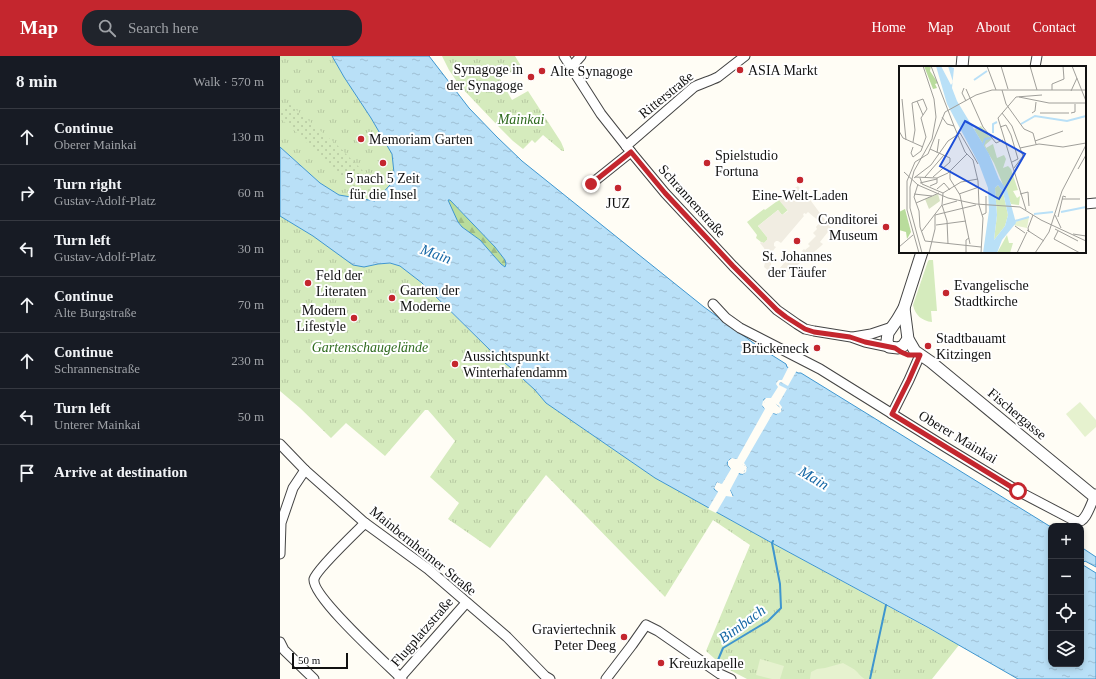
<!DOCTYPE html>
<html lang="en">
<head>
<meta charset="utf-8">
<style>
  body { margin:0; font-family:Georgia,serif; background:#20242c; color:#f1f3f6 }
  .controls { position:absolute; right:12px; bottom:12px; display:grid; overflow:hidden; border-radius:8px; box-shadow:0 2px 6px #0003 }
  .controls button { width:36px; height:36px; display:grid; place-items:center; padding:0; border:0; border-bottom:1px solid #363941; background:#171b24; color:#f1f3f6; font:20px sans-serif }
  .scale { position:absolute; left:12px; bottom:10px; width:56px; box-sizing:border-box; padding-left:4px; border:2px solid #111; border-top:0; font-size:11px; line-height:14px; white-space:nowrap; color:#111; -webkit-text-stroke:3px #fff; paint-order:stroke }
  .stop { position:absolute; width:12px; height:12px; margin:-9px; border:3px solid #c4262e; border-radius:50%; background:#fff }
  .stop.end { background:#c4262e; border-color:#fff; box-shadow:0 1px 4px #0008 }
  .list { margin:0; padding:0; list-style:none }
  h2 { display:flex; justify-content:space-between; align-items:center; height:52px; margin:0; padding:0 16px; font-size:17px }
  h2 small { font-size:13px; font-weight:400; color:#9ea1a6 }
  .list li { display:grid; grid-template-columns:26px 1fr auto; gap:12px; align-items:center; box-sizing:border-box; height:56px; padding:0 16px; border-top:1px solid #363941 }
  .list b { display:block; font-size:15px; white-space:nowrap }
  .list p { margin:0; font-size:13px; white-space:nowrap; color:#9ea1a6 }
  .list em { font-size:13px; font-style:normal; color:#9ea1a6 }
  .icon { flex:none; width:22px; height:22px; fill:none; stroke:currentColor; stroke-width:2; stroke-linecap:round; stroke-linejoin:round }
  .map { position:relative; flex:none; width:816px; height:623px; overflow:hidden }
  header { display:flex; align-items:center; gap:24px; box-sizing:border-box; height:56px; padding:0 20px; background:#c4262e; color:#fff }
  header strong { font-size:19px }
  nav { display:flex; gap:22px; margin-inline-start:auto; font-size:14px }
  .search { width:280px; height:36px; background:#20242c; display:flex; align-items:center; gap:10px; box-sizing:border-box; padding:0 14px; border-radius:16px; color:#9ea1a6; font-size:15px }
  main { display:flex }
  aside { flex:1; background:#171b24 }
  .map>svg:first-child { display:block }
  .grass { fill:#d5ebbd }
  .forest { fill:url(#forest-firs) }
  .park { fill:url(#park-tufts) }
  .garden { fill:url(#garden-dots) }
  .pitch { fill:#e6f2cf }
  .plaza { fill:#f1ede2; fill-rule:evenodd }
  .water { fill:url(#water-ripples); stroke:#3f96cf; fill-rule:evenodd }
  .pier { fill:#fffdf5; fill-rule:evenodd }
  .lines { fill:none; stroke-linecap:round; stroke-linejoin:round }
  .stream { stroke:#3f96cf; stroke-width:2 }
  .minor-casing { stroke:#444; stroke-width:11 }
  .tertiary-casing { stroke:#444; stroke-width:13 }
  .minor { stroke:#fff; stroke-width:9 }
  .tertiary { stroke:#fff; stroke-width:11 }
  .route { stroke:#c4262e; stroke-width:5 }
  .poi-dot { fill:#c4262e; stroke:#fff; stroke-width:1.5 }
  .labels { text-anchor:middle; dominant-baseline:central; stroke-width:4; stroke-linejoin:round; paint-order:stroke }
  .poi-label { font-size:14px; fill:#111; stroke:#fff; text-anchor:start }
  .street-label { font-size:14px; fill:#111; stroke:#fff }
  .park-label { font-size:14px; font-style:italic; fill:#2f6b1f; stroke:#fff }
  .water-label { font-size:15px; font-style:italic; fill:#1768a6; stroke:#fff }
  .inset-river { fill:none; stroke:#b9e0f7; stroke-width:2 }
  .inset-road { fill:none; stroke:#a09f9a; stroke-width:1 }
  .view { fill:#1d4ed8; fill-opacity:0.15; stroke:#1d4ed8; stroke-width:2 }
  .inset-edge { fill:none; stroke:#111; stroke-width:2 }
</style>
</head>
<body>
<header>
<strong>Map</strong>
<div class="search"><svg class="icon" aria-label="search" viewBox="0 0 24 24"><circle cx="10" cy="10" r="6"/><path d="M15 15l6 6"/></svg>Search here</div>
<nav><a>Home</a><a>Map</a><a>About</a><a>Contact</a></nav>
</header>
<main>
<aside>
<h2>8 min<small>Walk · 570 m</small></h2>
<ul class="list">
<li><svg class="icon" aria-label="ahead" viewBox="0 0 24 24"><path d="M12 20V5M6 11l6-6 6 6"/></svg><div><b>Continue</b><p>Oberer Mainkai</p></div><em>130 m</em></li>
<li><svg class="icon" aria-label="right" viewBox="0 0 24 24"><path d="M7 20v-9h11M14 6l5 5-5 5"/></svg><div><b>Turn right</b><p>Gustav-Adolf-Platz</p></div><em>60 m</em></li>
<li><svg class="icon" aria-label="left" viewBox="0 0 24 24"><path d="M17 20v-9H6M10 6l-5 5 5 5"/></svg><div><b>Turn left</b><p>Gustav-Adolf-Platz</p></div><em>30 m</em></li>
<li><svg class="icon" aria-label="ahead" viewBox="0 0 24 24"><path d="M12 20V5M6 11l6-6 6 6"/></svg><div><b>Continue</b><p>Alte Burgstraße</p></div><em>70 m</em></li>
<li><svg class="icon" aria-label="ahead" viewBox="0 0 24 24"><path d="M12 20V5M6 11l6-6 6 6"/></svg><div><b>Continue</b><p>Schrannenstraße</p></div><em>230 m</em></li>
<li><svg class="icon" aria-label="left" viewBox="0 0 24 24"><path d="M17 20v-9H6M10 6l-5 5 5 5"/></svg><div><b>Turn left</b><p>Unterer Mainkai</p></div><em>50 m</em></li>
<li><svg class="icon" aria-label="arrive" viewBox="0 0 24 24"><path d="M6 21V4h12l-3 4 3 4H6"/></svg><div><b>Arrive at destination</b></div></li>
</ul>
</aside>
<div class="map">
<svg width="816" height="623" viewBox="0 0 816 623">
  <defs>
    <pattern id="forest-firs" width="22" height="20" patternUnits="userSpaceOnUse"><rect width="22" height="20" fill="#b9dc9c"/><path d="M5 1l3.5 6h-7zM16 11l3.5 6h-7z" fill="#9ebc85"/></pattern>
    <pattern id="park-tufts" width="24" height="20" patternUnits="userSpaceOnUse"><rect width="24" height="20" fill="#d5ebbd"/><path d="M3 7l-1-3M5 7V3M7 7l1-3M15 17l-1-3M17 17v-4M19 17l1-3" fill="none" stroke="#b6c8a1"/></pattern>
    <pattern id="garden-dots" width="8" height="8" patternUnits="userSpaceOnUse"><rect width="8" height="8" fill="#d5ebbd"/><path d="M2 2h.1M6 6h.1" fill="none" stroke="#b6c8a1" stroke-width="1.8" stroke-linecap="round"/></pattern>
    <pattern id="water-ripples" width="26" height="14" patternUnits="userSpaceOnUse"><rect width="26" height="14" fill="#b9e0f7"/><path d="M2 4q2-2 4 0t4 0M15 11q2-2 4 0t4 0" fill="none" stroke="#9ebfd3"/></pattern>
  </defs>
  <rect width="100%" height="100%" fill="#fffdf5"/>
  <!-- grass -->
  <g class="grass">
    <path d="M498,142L508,154L502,159L498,154L478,170L487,181V184L484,187L481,186L476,182L477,179L467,166L484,153L485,154L496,146L495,144Z"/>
    <path d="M649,204H653L657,255H651L652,266C642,265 635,259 633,249L648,205Z"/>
  </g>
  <!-- forest -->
  <path class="forest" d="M170,144L215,191L225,204L226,208L225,211L221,208L200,184L182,171L178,166L167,145Z"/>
  <!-- park -->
  <g class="park">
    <path d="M0,0H52L64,21L91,62L112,98L114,117L110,129L95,145L59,139L40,127L0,91Z"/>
    <path d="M162,0H235L241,10L220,23L232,44L248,35L281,86L284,93V95H282L263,79L255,87L252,84L243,93L233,85L219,71L180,30L169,14Z"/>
    <path d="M0,160L33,180L98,208L110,207L120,210L138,224L213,297L231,312L255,334L266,347L375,422L492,487L679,589L652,623H467L444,611L426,595L470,489L433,464L385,541L266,419L210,492L168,463L179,447L150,421L175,385L148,354H145L105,400L66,367L51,382L20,352L0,335Z"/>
  </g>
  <!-- garden -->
  <path class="garden" d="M8,47L57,89L91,123L77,133L68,128L59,118L45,106L15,75L0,62V53Z"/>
  <!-- pitch -->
  <g class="pitch">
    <path d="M800,346L816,364V371L805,381L786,358Z"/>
    <path d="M480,603L504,610L500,623H492L476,619Z"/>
    <path d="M563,607C566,609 569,610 572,612C578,615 580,621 585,623H530L531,616L537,613L545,612Z"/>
  </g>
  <!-- plaza -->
  <path class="plaza" d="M518,130L531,145L551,172L540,186L543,188L541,190L527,202L498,223L484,211L486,202V197L484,192L480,187L481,186L484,187L487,184V181L478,170L498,154L502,159L508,155L498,143ZM528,156L540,166L536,171L537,173L533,177L536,180L528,188L530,190L525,194L524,193L522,195L523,196L516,203L515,202L513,205L510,203L507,207L505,206L499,213H495L491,210V207L487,202L496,191L494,190V187L496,185H498L501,187L524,160L523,159L524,157L526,158Z"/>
  <!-- water -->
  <path class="water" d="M52,0H149L189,52L217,81L242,105L424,251L479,291L506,308L507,311L518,317H521L771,471V608H801V491L816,501V511L805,505L803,507V509L816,517V623H738L649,572L492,487L375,422L266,347L255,334L231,312L213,297L142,227L120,210L110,207L98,208L84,211L73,209L33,180L0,160V91L40,127L59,139L95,145L110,129L114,117L112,98L91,62L64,21ZM168,144H170L215,191L225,204L226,208L225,211L221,208L200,184L182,171L178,166ZM484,343H491L502,353L497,358H495L483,351ZM450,403H456L467,411L463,418H460L449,411L447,407ZM437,426L450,434L453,440L438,436L434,433Z"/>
  <!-- pier -->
  <path class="pier" d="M509,310L517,314L508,330L501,326L499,327V329L507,333L499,347L502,351L501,356L497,358L493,357L464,407L467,411L466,416L463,418L459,417L450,434L453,441L446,440L436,457L428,453L438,436L434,432L437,426L442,428L451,413L448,409V405L452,402L457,403L485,353L482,349L483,345L486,342H491L498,331L496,328L497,326L499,324H502ZM488,344L499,350L500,353L498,356H495L485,350L484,346ZM452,404L465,410V413L464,416H461L450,410V406Z"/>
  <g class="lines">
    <!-- stream -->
    <g class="stream">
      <path d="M438,604L443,592L488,565L501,552L500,528L492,487L493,485"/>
      <path d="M590,623L606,549"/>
    </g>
    <defs>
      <g id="minor">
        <path d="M284,0L321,58L351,96L385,137L453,210L497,254L517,268L525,273L534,275L571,281L585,286L609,291"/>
        <path d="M291,11L301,0"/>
        <path d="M755,11L757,0"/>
        <path d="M346,90L414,31C422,27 430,25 438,21L465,0"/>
        <path d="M311,128L351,96"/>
        <path d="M805,148L816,147"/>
        <path d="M433,248L446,262L460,272L540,313L667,392L738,435L797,466C807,466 811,446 816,438"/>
        <path d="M573,281L591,278L612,271"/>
        <path d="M612,358L629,324L640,299"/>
        <path d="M0,388L25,414L85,467L148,513L227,581L265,620L270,623"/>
        <path d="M85,467C76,476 36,514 34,523C31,540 108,609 122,623"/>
        <path d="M0,498L1,467L13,432L25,414"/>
        <path d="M0,586L4,594L34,623"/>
        <path d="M119,623L186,547"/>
        <path d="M326,623L352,589L366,569L378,575L440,618L451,623"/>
      </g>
      <g id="tertiary">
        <path d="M682,11L683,0"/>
        <path d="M624,252L628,283L635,295L651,306L816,442"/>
        <path d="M628,283L623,290L618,292L609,291L607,285L608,277L617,264L624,252L642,196"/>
      </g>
    </defs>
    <!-- minor casing -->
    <use href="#minor" class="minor-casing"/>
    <!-- tertiary casing -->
    <use href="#tertiary" class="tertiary-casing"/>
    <!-- minor -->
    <use href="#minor" class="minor"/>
    <!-- tertiary -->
    <use href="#tertiary" class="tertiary"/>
  </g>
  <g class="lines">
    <!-- route -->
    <path class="route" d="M311,128L351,96L385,137L453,210L497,254L506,261L525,273L534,276L570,281L585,286L615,292L621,296L628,299H640L629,324L612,358L738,435"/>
  </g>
  <!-- markers -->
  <g class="poi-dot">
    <circle cx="460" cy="14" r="4"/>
    <circle cx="262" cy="15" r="4"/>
    <circle cx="251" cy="21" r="4"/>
    <circle cx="81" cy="83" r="4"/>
    <circle cx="103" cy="107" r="4"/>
    <circle cx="427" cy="107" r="4"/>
    <circle cx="520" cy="124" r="4"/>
    <circle cx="338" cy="132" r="4"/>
    <circle cx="606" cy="171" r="4"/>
    <circle cx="517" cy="185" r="4"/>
    <circle cx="28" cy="227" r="4"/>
    <circle cx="666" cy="237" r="4"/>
    <circle cx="112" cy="242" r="4"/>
    <circle cx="74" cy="262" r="4"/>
    <circle cx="648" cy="290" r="4"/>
    <circle cx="537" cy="292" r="4"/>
    <circle cx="175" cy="308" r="4"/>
    <circle cx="344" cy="581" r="4"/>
    <circle cx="381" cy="607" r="4"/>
  </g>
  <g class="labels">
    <!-- poi labels -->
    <g class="poi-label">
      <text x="243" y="13" text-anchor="end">Synagoge in<tspan x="243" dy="16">der Synagoge</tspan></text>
      <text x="468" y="14">ASIA Markt</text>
      <text x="270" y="15">Alte Synagoge</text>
      <text x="89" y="83">Memoriam Garten</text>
      <text x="435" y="99">Spielstudio<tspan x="435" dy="16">Fortuna</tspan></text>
      <text x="103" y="122" text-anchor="middle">5 nach 5 Zeit<tspan x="103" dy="16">für die Insel</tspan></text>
      <text x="520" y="139" text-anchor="middle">Eine-Welt-Laden</text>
      <text x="338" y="147" text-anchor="middle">JUZ</text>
      <text x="598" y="163" text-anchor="end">Conditorei<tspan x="598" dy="16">Museum</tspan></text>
      <text x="517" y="200" text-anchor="middle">St. Johannes<tspan x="517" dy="16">der Täufer</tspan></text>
      <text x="36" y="219">Feld der<tspan x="36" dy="16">Literaten</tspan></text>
      <text x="674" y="229">Evangelische<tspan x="674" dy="16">Stadtkirche</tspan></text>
      <text x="120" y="234">Garten der<tspan x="120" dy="16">Moderne</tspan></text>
      <text x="66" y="254" text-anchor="end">Modern<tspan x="66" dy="16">Lifestyle</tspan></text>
      <text x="656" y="282">Stadtbauamt<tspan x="656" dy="16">Kitzingen</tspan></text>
      <text x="529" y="292" text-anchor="end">Brückeneck</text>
      <text x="183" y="300">Aussichtspunkt<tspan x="183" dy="16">Winterhafendamm</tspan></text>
      <text x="336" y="573" text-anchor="end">Graviertechnik<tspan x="336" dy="16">Peter Deeg</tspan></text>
      <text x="389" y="607">Kreuzkapelle</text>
    </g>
    <!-- street labels -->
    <g class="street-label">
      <text transform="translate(386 39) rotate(-39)">Ritterstraße</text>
      <text transform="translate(412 145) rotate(48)">Schrannenstraße</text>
      <text transform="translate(737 358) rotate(40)">Fischergasse</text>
      <text transform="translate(678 381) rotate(31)">Oberer Mainkai</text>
      <text transform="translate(143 495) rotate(39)">Mainbernheimer Straße</text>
      <text transform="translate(142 576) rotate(-49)">Flugplatzstraße</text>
    </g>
    <!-- park labels -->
    <g class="park-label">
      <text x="241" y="63">Mainkai</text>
      <text x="90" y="291">Gartenschaugelände</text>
    </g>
    <!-- water labels -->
    <g class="water-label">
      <text transform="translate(156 198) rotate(20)">Main</text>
      <text transform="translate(534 422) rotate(31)">Main</text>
      <text transform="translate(462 568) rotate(-36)">Bimbach</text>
    </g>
  </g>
  <!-- overview -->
  <g transform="translate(619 10)">
    <rect width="187" height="187" fill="#fffdf5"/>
    <path d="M25,0H32L31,5L39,17L36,18L38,22L34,23ZM6,143L12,166L8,173L7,166L0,164V146Z" fill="#b9dc9c"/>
    <path d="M39,128L41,135L30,143L26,133Z" fill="#d9e3c4"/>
    <path d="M82,60L93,73L86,79L87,82L94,78L98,92L105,89L107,93L104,102L109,100L112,103L119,124L114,125L118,132L121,130L120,139L112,138L95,97L75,63ZM99,119L104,126L109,149L106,160L95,174L98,149L96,122ZM108,169L110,177H114L111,187H98Z" fill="#d5ebbd"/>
    <path d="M130,151L128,162L114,159L118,155Z" fill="#e6f2cf"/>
    <path d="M37,0H42L52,19L54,16L49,0L55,2L53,22L58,35L90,88L100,113L108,124L117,157L103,174L98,187H84L90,145L89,122L80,98L48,38ZM99,119L104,126L109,149L106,160L95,174L98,149L96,122Z" fill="#b9e0f7" fill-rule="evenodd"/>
    <path class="inset-river" d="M75,14L88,5M122,58L136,50L168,55L187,50M94,67V58L98,56M84,79L86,73L92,72M162,146L187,141M135,148L154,146M116,155L130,151"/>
    <path class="inset-road" d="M32,0L55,60M88,0L97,24M102,0L109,23M131,0L138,24M173,0L187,35M65,22L63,27L67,35M67,23L84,61L97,77L104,74M103,24L107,38L125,63L134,67L137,78M153,24V18L165,13L164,0M172,25L178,12M120,31L150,37H187M3,33L7,74M18,35L24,49M103,47L113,60L124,90L115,102M133,47L136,45L137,36M141,47H170M172,47L176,46V38M43,51L48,58L55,60M55,60L66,86M101,61L107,59L112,69L119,93L113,96M0,65L4,72L24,81M136,75L164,65M14,76L16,64L13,37L24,33L28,43L22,52L27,71L22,85L14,91L12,87L14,81M121,82L140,78L164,81L187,77M31,83L51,92V96M66,86L74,94L79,115L80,139L84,152L82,187M38,87L40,73M179,103L187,89M5,106L19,119L49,132L77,138L121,141L142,154L187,175M51,106V113L61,129L71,178M16,111L38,112M26,111L45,89M34,111L51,96M15,112L32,99L49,75L61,67L79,98M21,112L23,118L44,127M38,112L49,107L68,88M21,117L38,113M19,118L15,131L20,145L21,161L26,175L82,181M31,120L38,117V112M38,123L45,117L51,124M15,128L33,130M60,128L80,121M121,128L129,126L130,140M163,133H181M17,137L40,127M43,139L48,155L49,178M44,139L58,135M127,144L99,52L117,31L143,29M36,149L77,139M83,149L87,147V130M156,149L162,162M159,151L164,130L167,131M37,159L67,155M116,160L126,167M156,163L179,175M128,164L145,175M23,165L43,139L44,127L62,116L79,113M159,165L155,173L181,187M130,166L129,162L134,149M174,168L187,170M0,181L14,169M20,187L8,144V115L16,96L29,88L46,46L77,29L93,24H187M23,187L11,142V121L15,105L33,73L37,51L35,33L24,0M30,187L36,163V149M67,187V174L70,172M118,187L128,166M136,187L150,166L163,125L187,79"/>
    <path class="view" d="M66,55L126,88L100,133L41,100Z"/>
    <rect width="187" height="187" class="inset-edge"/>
  </g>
</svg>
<div class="controls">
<button>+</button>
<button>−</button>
<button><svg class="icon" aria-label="locate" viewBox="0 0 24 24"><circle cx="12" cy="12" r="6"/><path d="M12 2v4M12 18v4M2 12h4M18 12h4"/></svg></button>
<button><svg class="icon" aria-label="layers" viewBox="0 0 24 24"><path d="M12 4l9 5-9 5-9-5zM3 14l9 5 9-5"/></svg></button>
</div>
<div class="scale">50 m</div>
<div class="stop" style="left:738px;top:435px"></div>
<div class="stop end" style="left:311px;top:128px"></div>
</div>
</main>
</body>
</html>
